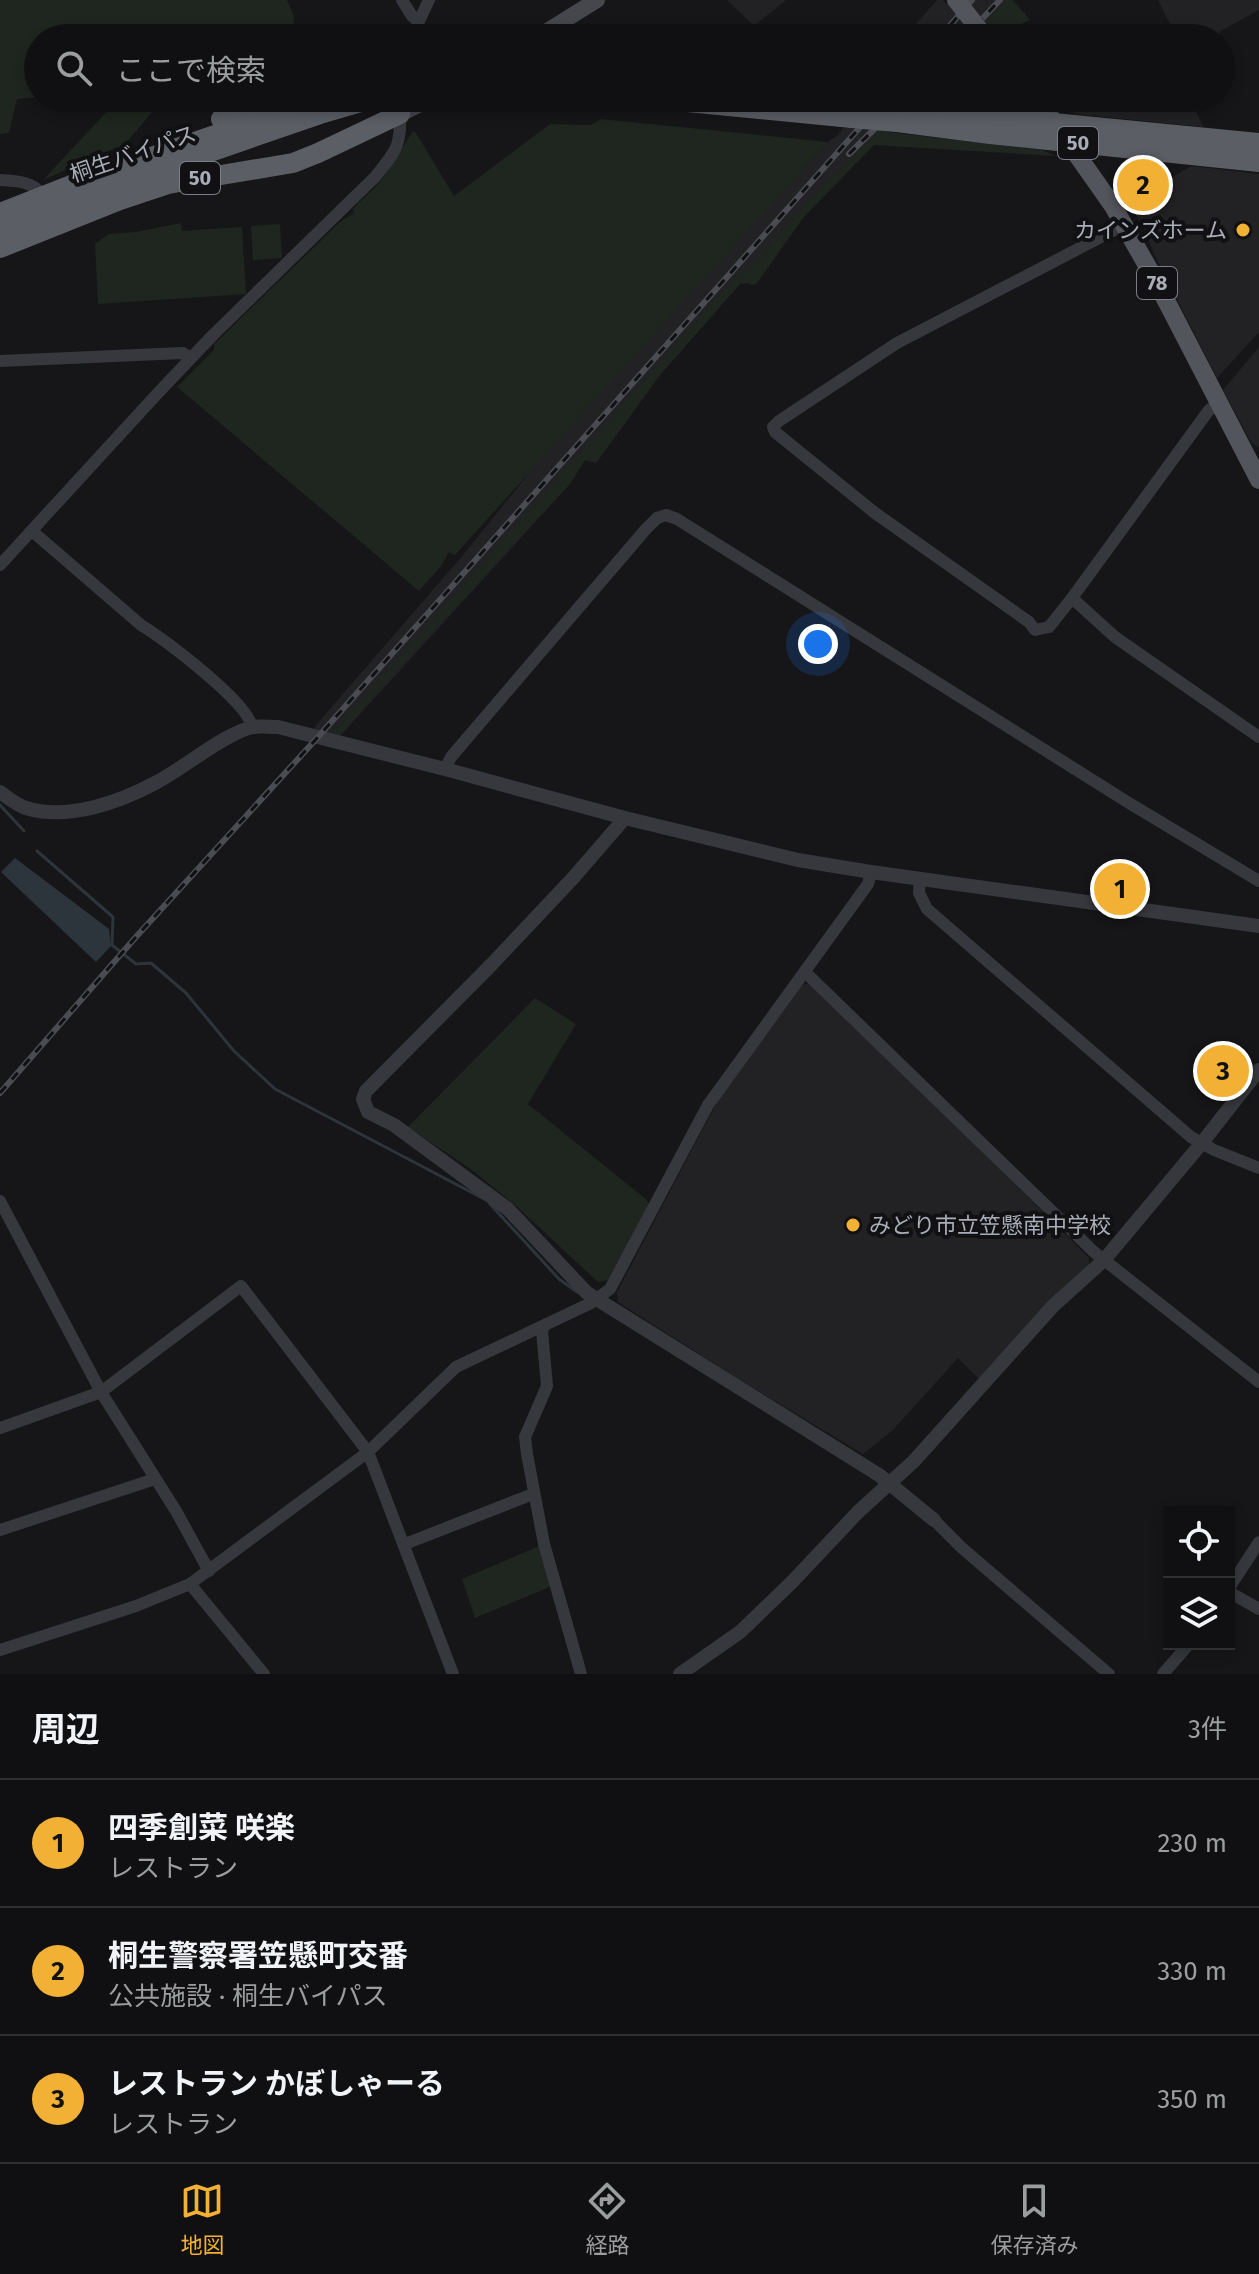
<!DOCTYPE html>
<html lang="ja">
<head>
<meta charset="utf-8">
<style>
  body { margin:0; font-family:"Fira Sans","Noto Sans JP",sans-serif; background:#1e1e20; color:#f1f3f6 }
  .controls { position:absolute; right:24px; bottom:24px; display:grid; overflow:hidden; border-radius:0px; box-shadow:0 4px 12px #0003 }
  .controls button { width:72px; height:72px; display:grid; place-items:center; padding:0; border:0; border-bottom:2px solid #303032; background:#101012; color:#f1f3f6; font:40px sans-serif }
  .you { position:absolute; left:818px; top:644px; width:28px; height:28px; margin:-20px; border:6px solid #fff; border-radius:50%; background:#1a73e8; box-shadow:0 0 0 12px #1a73e833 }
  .badge { display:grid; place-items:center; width:52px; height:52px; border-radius:50%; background:#f2b134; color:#111; font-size:26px; font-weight:700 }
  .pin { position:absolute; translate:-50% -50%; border:4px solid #fff; box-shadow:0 2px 8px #0006 }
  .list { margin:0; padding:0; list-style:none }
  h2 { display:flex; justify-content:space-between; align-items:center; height:104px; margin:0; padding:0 32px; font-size:34px }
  h2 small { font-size:26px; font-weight:400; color:#9c9d9f }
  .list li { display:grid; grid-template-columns:52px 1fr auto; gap:24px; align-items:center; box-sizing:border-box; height:128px; padding:0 32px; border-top:2px solid #303032 }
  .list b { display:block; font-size:30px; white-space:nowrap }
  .list p { margin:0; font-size:26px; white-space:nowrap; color:#9c9d9f }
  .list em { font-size:26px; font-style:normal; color:#9c9d9f }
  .icon { flex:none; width:44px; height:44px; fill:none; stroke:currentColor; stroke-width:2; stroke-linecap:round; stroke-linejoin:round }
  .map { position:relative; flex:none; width:1259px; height:1674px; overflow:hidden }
  .search { position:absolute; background:#101012; box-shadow:0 4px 12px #0003; left:24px; right:24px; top:24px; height:88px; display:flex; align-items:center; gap:20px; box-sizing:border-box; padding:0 28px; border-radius:44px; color:#9c9d9f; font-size:30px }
  .sheet { height:488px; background:#101012 }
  nav { display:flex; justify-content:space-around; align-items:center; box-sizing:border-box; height:112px; border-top:2px solid #303032; background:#101012; font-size:22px; color:#9c9d9f }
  nav a { display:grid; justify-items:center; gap:4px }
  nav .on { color:#f2b134 }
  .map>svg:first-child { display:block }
  .built { fill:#222225 }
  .green { fill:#1e261f }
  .water { fill:#2c353c }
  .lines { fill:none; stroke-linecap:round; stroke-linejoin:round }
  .stream { stroke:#2c353c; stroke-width:3 }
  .minor { stroke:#37383d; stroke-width:12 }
  .tertiary { stroke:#37383d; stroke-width:14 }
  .secondary { stroke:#45474d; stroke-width:16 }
  .primary { stroke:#53555c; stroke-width:18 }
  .trunk { stroke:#5b5e65; stroke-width:20 }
  .rail-casing { stroke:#4a4c52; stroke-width:6 }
  .rail { stroke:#111113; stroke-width:3; stroke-dasharray:9; stroke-linecap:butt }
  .primary-bridge { stroke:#53555c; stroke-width:18 }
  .trunk-bridge { stroke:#5b5e65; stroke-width:20 }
  .poi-dot { fill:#f2b134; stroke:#111113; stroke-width:3 }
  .labels { text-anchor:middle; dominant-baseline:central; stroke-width:8; stroke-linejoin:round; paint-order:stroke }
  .shield { fill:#111113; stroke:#7b7e86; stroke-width:2 }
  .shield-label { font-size:20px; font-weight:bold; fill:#a8adb8 }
  .street-label { font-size:22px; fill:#a8adb8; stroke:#111113 }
  .poi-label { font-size:22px; fill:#a8adb8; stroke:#111113; text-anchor:end }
</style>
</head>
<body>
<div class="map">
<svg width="1259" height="1674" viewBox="0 0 1259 1674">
  <rect width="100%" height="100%" fill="#161618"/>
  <!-- built -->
  <g class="built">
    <path d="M727,0H786L754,26Z"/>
    <path d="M937,0H943L946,4L951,0H1013L993,30L982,38H904Z"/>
    <path d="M1158,0H1259V10L1219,32L1220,34L1213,38H1177Z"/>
    <path d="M873,98H915L874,144L803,218L757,283L753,285L747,283L740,284L660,375L596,463L585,460L570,484L340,736L314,730L316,725L463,555L571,421L828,142L838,135L843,128H847Z"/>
    <path d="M935,98H1016L1015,105L1004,108L934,101Z"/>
    <path d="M1057,98H1190L1203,127L1076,114L1066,109Z"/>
    <path d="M1191,166L1259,174V332L1217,378L1154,254L1144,228L1129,204Z"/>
    <path d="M1259,347V448L1251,442L1223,390Z"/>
    <path d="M809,983L903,1072L1089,1258V1264L979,1379L958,1358L893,1430L863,1454L735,1377L618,1302L617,1292L718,1100L801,985Z"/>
  </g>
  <!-- green -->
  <g class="green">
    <path d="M0,0H287L294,16L293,38H38V97L17,99L9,133L0,134Z"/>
    <path d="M1006,0H1013L1030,20L997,34L993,30L982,38H970Z"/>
    <path d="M80,98H179L154,110L125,144L43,180L114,104Z"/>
    <path d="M912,98H935L934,101L915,99L887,132L1042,150L1056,156L874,145L803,218L757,283L753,285L747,283L740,284L660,375L596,463L585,460L570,484L392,675L340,736L332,734L743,269L746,272L811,199Z"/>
    <path d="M601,119L828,142L455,555L449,552L441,566L419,591L177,387L214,350V344L340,222L354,213L353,209C360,200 369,194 376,186C391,169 401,150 413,131L416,133L454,196L550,124L591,125Z"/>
    <path d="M181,223L182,231L242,227L246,294L98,304L95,244L109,234L136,232Z"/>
    <path d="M280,224L282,258L253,260L251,226Z"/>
    <path d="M535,998L576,1024L528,1104L647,1200L649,1205L608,1280L598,1282L515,1205L472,1170L408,1127Z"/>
    <path d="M544,1544L552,1586L475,1618L462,1579Z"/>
  </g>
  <!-- water -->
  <path class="water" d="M15,858L109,929L111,946L96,962L1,872Z"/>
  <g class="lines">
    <!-- stream -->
    <g class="stream">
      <path d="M0,805L24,831"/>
      <path d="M37,851L113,917L112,945L136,964L151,963L186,993L234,1051L275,1089L484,1199"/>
      <path d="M490,1204L559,1279L577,1292"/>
    </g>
    <!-- minor -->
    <g class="minor">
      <path d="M402,0L412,16L418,21"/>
      <path d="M411,38L429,0"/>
      <path d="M0,180C16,181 34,181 43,196"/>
      <path d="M1124,225L897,343L779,421L773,427L775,432L875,513L1029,622L1035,630L1049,627L1072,598L1209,410L1219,404"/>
      <path d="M0,361L183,353L191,358"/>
      <path d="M32,531L141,625C165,640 248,702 252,727"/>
      <path d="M0,565L157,394L213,335L375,177C399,148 401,144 400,108"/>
      <path d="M1072,598L1115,637L1259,737"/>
      <path d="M445,769L451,757L646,529L657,518L666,515L677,519L1129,803L1259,881"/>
      <path d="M920,878L919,893L927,909L1191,1137L1214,1150L1259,1168"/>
      <path d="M805,972L1094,1252L1259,1382"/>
      <path d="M0,1201L101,1392L176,1511L209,1571"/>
      <path d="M544,1326L542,1331L547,1386L525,1437L527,1454L544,1544L581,1674"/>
      <path d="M0,1428L101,1392L241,1286L368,1452L453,1674"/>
      <path d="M934,1520L962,1548L1109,1674"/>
      <path d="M0,1530L155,1479"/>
      <path d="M405,1544L533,1494"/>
      <path d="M190,1584L264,1674"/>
      <path d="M1229,1588L1259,1542"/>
      <path d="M1229,1592L1259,1609"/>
      <path d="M0,1650L136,1606L190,1584L368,1452L456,1367L591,1303L610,1289L708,1105L868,884L871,872"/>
      <path d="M1163,1674L1189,1644"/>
    </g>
    <!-- tertiary -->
    <g class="tertiary">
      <path d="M0,792C8,798 17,805 26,808C68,821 120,802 157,782C184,768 225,733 253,727C261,726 270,727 278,727L445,769L625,818L798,860L871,872L1259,926"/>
      <path d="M625,818L573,878L492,964L366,1091L363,1099L368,1112L394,1125L508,1209L587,1293L879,1475L934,1520"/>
      <path d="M680,1674L740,1632L792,1582L858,1512L914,1461L1053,1306L1104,1260L1201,1144L1259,1070"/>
    </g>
    <!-- secondary -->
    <g class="secondary">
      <path d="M536,38L597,0"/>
      <path d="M400,114L426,101"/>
    </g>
    <!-- primary -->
    <path class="primary" d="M1037,98L1113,206L1157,283L1259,480"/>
    <!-- trunk -->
    <g class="trunk">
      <path d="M646,98L852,118"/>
      <path d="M909,109L1259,143"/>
      <path d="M221,119L274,98"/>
      <path d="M897,122L990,134L1259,162"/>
      <path d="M0,213L79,182L322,98"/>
      <path d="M0,229L97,191L320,114L375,98"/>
      <path d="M0,248L120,200L168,184L293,163L318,153L400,114"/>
    </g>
    <defs>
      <g id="rail">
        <path d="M939,38L972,0"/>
        <path d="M964,38L1000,0"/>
        <path d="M849,154L906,98"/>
        <path d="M0,1093L135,938L318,737L886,98"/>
      </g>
    </defs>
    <!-- rail casing -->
    <use href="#rail" class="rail-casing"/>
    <!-- rail -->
    <use href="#rail" class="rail"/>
    <!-- primary-bridge -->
    <path class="primary-bridge" d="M956,0L986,38"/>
    <!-- trunk-bridge -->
    <g class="trunk-bridge">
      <path d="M863,105L909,109"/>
      <path d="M852,118L897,122"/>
    </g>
  </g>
  <!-- markers -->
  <g class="poi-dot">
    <circle cx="1243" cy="230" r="8"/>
    <circle cx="853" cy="1225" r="8"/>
  </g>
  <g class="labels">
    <!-- shield labels -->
    <g class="shield">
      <rect x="1058" y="127" width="40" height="32" rx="6"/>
      <rect x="180" y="162" width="40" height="32" rx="6"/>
      <rect x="1137" y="267" width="40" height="32" rx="6"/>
    </g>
    <g class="shield-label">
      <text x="1078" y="143">50</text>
      <text x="200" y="178">50</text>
      <text x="1157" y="283">78</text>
    </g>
    <!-- street labels -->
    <g class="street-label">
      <text transform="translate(133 154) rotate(-19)">桐生バイパス</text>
    </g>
    <!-- poi labels -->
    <g class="poi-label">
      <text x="1227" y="230">カインズホーム</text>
      <text x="869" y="1225" text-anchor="start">みどり市立笠懸南中学校</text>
    </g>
  </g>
</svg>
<div class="controls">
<button><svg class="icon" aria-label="locate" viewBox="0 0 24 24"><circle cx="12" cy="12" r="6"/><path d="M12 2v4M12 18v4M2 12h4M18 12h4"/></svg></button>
<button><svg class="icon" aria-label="layers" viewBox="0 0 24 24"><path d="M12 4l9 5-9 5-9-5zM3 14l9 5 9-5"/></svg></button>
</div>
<div class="you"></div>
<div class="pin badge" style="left:1120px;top:889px">1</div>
<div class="pin badge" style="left:1143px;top:185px">2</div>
<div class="pin badge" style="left:1223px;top:1071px">3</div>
<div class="search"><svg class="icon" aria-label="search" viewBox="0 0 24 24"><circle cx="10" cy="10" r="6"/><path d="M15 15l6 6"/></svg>ここで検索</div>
</div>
<section class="sheet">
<h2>周辺<small>3件</small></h2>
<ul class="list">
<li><span class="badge">1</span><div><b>四季創菜 咲楽</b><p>レストラン</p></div><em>230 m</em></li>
<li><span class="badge">2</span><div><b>桐生警察署笠懸町交番</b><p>公共施設 · 桐生バイパス</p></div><em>330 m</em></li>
<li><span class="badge">3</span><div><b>レストラン かぼしゃーる</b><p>レストラン</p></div><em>350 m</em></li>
</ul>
</section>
<nav>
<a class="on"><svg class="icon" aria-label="map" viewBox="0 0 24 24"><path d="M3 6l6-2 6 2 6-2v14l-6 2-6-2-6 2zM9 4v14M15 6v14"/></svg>地図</a>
<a><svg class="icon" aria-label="directions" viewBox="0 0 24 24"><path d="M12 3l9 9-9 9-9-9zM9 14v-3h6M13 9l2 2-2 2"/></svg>経路</a>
<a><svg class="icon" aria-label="saved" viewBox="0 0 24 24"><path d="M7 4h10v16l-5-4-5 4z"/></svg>保存済み</a>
</nav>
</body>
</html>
